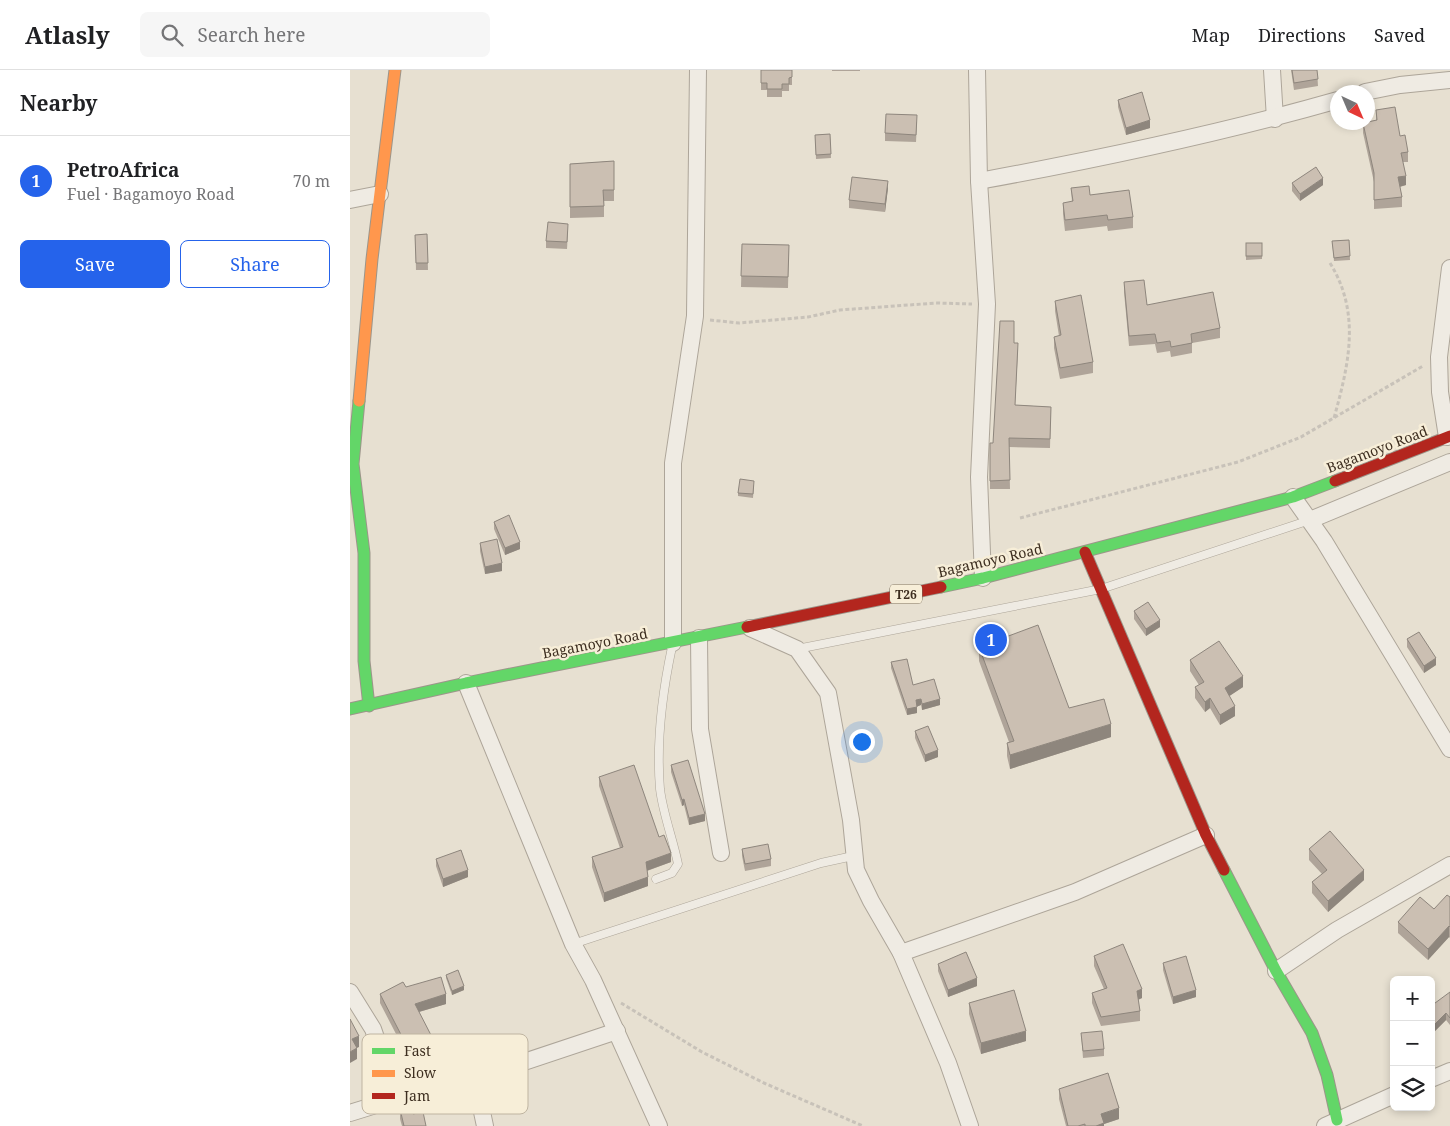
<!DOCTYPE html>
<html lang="en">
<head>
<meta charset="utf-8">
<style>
  body { margin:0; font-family:"Noto Serif",serif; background:#f6f6f6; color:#202124 }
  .controls { position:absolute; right:15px; bottom:15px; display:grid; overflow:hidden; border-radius:8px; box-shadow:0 2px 8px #0003 }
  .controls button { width:45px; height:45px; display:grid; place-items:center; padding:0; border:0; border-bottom:1px solid #e0e0e0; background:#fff; color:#202124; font:25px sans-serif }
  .compass { position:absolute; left:980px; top:15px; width:45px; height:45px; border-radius:50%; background:#fff; box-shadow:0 2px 8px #0003; rotate:136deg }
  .you { position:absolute; left:511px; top:671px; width:18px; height:18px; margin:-12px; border:4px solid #fff; border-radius:50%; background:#1a73e8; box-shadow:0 0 0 8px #1a73e833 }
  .badge { display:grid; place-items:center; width:32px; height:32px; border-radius:50%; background:#2563eb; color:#fff; font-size:16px; font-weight:700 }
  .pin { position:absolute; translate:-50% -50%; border:2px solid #fff; box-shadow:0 1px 5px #0006 }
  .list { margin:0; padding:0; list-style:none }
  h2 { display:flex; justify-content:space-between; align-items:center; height:65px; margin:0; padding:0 20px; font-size:21px }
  h2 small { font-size:16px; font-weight:400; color:#757577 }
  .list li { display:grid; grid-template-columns:32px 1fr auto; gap:15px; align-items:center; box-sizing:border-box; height:90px; padding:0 20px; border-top:1px solid #e0e0e0 }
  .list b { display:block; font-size:19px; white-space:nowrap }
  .list p { margin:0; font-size:16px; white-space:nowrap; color:#757577 }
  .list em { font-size:16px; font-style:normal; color:#757577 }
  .actions { display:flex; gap:10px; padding:15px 20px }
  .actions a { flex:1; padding:11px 0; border:1px solid #2563eb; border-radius:8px; text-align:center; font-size:18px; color:#2563eb }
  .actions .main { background:#2563eb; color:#fff }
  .icon { flex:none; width:28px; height:28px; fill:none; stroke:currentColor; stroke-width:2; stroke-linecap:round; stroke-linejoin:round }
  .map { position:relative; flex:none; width:1100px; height:1056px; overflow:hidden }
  header { display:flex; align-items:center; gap:30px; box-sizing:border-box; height:70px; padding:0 25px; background:#fff; border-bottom:1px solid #e0e0e0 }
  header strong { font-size:24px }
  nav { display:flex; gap:28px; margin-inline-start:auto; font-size:18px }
  .search { width:350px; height:45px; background:#f6f6f6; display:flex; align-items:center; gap:12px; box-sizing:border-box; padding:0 18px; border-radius:8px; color:#757577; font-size:19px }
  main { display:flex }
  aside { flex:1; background:#fff }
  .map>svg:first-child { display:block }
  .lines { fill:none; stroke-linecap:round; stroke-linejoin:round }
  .lane-casing { stroke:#ada599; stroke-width:9 }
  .street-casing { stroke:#ada599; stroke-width:18 }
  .fast-casing { stroke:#9c958a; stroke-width:13 }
  .slow-casing { stroke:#9c958a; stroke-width:13 }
  .jam-casing { stroke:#9c958a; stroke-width:13 }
  .path { stroke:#c8c2b9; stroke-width:3; stroke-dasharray:4 2.5; stroke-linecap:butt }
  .lane { stroke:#efebe3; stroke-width:8 }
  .street { stroke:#efebe3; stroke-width:16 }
  .fast { stroke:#63d668; stroke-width:11 }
  .slow { stroke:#ff974d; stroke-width:11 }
  .jam { stroke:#b3261e; stroke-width:11 }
  .wall { fill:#afa499 }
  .shaded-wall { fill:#8e867d }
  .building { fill:#cbbfb2; stroke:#8e867d }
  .labels { text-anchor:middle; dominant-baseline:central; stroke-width:5; stroke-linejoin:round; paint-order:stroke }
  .shield { fill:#f7eed8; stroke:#756857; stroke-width:1 }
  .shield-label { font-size:12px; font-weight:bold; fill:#3d2e20 }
  .street-label { font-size:14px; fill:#3d2e20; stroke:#f7eed8 }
  .key { fill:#f7eed8; stroke:#bfb4a1; stroke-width:1 }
  .key-label { font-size:14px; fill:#3d2e20 }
</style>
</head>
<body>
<header>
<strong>Atlasly</strong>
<div class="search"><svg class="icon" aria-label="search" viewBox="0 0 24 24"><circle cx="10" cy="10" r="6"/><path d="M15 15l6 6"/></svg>Search here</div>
<nav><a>Map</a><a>Directions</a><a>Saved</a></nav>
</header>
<main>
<aside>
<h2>Nearby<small></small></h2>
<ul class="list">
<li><span class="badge">1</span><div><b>PetroAfrica</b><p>Fuel · Bagamoyo Road</p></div><em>70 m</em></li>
</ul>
<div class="actions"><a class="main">Save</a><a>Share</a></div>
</aside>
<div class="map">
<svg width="1100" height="1056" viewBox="0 0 1100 1056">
  <rect width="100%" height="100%" fill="#e7e0d1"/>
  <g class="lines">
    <defs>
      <g id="lane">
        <path d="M447,579L751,519L960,450"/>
        <path d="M306,809L322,803L328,794C323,769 313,744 310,719C306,671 312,624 322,577"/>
        <path d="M223,874L471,793L503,786"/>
      </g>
      <g id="street">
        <path d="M627,0L629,111L637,234L629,407L633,508"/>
        <path d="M922,0L925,49"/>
        <path d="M1015,22L1050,15L1100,10"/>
        <path d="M629,111C749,89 869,64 988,30"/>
        <path d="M0,130L30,124"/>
        <path d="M1097,367L1090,322L1089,287L1100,198"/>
        <path d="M943,427L974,471L1100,679"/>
        <path d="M960,450L1100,392"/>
        <path d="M400,558L447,579L478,623L501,750L506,800L521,831L551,883L598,993L620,1056"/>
        <path d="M349,568L350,659L371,783"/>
        <path d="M323,573V393L345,246L348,0"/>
        <path d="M116,613L223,874L243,910L309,1056"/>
        <path d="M551,883L725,822L856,765"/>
        <path d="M926,901L987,860L1100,795"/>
        <path d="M0,922L23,959L32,985L43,1007L58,1025L73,1024L108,1014L267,961"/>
        <path d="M125,1009L135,1056"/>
        <path d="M1081,1009L1100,1001"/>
        <path d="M0,1043L58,1025"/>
        <path d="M975,1056L1044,1025"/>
      </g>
      <g id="fast">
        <path d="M9,331L3,394L14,483V591L19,636"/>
        <path d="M591,517L633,508L943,427L985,411"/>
        <path d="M0,639L116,613L397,557"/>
        <path d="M874,800L926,901L962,963L977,1005L987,1050"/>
      </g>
      <path id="slow" d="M9,331L22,189L45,0"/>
      <g id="jam">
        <path d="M985,411L1100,366"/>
        <path d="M735,482L856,765L874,800"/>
        <path d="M397,557L591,517"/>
      </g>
    </defs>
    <!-- lane casing -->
    <use href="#lane" class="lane-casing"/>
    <!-- street casing -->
    <use href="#street" class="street-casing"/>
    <!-- fast casing -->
    <use href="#fast" class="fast-casing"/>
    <!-- slow casing -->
    <use href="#slow" class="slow-casing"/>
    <!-- jam casing -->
    <use href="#jam" class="jam-casing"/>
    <!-- path -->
    <g class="path">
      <path d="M980,193C1011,243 999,294 984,348"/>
      <path d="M360,250L389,253L458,247L490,240L586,233L622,234"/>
      <path d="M670,448L888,392L951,367L1073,296"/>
      <path d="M271,933L352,982L414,1013L513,1056"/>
    </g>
    <!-- lane -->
    <use href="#lane" class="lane"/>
    <!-- street -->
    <use href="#street" class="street"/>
    <!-- fast -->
    <use href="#fast" class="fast"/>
    <!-- slow -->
    <use href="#slow" class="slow"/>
    <!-- jam -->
    <use href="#jam" class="jam"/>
  </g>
  <!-- wall -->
  <g class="wall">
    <path d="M411,0H442V15H439V21H432V27H417V20H411Z"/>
    <rect x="482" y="0" width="28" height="1"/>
    <path d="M941,0H967L968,16L944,20Z"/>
    <path d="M768,30L800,58L776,65L768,37Z"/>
    <path d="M1026,40L1050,66L1058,82V92H1053L1056,115L1050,117L1052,127V137L1024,139V112L1013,63V53L1026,50Z"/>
    <path d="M567,52L566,72L535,71V63Z"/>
    <path d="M480,64L481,88L466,89L465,65Z"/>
    <path d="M264,91V131H254V147L220,148V94Z"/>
    <path d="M942,113L973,115L950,131L942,121Z"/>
    <path d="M538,118L535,142L499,138V130Z"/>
    <path d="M721,118L740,125L783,147V158L758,161L757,156L715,161L713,144V133L722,132Z"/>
    <path d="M218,161L217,179L196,178V171Z"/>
    <path d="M77,164L78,200H66L65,165Z"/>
    <path d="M999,170L1000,190L984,191L982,171Z"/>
    <path d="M896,173H912V189L896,190Z"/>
    <path d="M392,174L439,175L438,218L391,217Z"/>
    <path d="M774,212L797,235L870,258V268L842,273V283L821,287L820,281L807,283L805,274L779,276L774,222Z"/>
    <path d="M705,231L743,292V303L710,309L704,278V267L709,266L705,241Z"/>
    <path d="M664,273L668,281L665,335L701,337L700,378L659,377L660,419H640V373H643Z"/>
    <path d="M404,415L403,428L388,426V423Z"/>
    <path d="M144,452L170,479L155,485L144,459Z"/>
    <path d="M130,473L152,501L135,504L130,481Z"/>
    <path d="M784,541L810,557L796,566L784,549Z"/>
    <path d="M1057,569L1086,595L1074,603L1057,577Z"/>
    <path d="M629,577L719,638L761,667L660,699L657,686V673L659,672L629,591Z"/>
    <path d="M840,590L893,617L879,626L885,646L870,655L860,638L855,642L845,628V617L849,615L840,601Z"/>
    <path d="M541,592L563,615L590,635L572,640L571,635L567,636V643L557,645L541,598Z"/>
    <path d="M565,661L588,687L575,692L565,668Z"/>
    <path d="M321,695L355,751L339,755L334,735L332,736L321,702Z"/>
    <path d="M249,707L309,767L321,792L297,801L298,816L254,832L242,797V787L270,778L249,716Z"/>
    <path d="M392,779L421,789V796L395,801L392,786Z"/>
    <path d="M959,779L1014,810L978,842L962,823V812L972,804L959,790Z"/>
    <path d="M86,789L118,807L93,817L86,796Z"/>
    <path d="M1100,827V868L1099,867L1078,890L1048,863V852L1084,839Z"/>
    <path d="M744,886L792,928L788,930L790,941V951L751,956L742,933V923L754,919L744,896Z"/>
    <path d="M813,893L846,927L823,934L813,900Z"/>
    <path d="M588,894L627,916L598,927L588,901Z"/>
    <path d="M96,905L114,920L102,925L96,908Z"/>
    <path d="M56,917L96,934L69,942L83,979L60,991L30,933V924Z"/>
    <path d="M1100,922V955L1096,950L1081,965Z"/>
    <path d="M619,933L676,971L631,984L619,944Z"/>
    <path d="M731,963L754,979V986L733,988Z"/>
    <path d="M709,1019L769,1049L754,1054V1056H716L709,1029Z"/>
    <path d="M50,1039L63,1044L76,1056H52L50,1049Z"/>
  </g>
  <!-- shaded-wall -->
  <g class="shaded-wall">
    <path d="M800,50V58L776,65V58Z"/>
    <path d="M1056,106V115L1048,117V107Z"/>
    <path d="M973,108V115L950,131V124Z"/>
    <path d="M538,111V118L535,142V134Z"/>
    <path d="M170,472V479L155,485V478Z"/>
    <path d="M152,493V501L135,504V497Z"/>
    <path d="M810,550V557L796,566V559Z"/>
    <path d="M1086,588V595L1074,603V596Z"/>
    <path d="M893,606V617L875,629V618Z"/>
    <path d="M860,628V638L855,642V632Z"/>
    <path d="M571,629V635L566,637V630Z"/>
    <path d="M590,629V635L572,640V634Z"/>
    <path d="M885,636V646L870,655V645Z"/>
    <path d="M567,637V643L557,645V639Z"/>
    <path d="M761,654V667L660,699V685Z"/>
    <path d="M588,680V687L575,692V685Z"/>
    <path d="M334,729V735L332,736V730Z"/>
    <path d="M355,744V751L339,755V748Z"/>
    <path d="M321,783V792L296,801V792Z"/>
    <path d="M118,800V807L93,817V809Z"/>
    <path d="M1014,800V810L978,842V831Z"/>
    <path d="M298,807V816L254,832V823Z"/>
    <path d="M1099,856V867L1078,890V879Z"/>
    <path d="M627,908V916L598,927V920Z"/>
    <path d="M114,916V920L102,925V921Z"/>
    <path d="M792,919V928L787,930V921Z"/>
    <path d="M846,920V927L823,934V927Z"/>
    <path d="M96,924V934L65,943V934Z"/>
    <path d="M1096,943V950L1081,965V958Z"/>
    <path d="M676,961V971L631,984V973Z"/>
    <path d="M9,966V977L2,980V969Z"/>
    <path d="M83,969V979L60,991V982Z"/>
    <path d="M7,978V989L0,993V982Z"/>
    <path d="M769,1038V1049L754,1054V1056H746L751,1044Z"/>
  </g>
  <!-- building -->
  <g class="building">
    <path d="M411,0H442V7L439,8V14H432V19H417V13H411Z"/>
    <path d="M942,0H967L968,9L944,13Z"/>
    <path d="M792,22L800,50L776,58L768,30Z"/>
    <path d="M1045,37L1050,66L1055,65L1058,82L1051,83L1056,106L1048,107L1052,127L1024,130V103L1013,53L1027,50L1026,40Z"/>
    <path d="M536,44L567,45L566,65L535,63Z"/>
    <path d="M480,64L481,84L466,85L465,65Z"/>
    <path d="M264,91V120H253L254,136L220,137V94Z"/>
    <path d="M966,97L973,108L950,124L942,113Z"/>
    <path d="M502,107L538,111L535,134L499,130Z"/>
    <path d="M739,116L740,125L779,120L783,147L758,150L757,145L715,150L713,133L723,131L721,118Z"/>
    <path d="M198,152L218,154L217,172L196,171Z"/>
    <path d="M77,164L78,193H66L65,165Z"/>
    <path d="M999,170L1000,186L984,188L982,171Z"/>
    <rect x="896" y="173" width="16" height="13"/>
    <path d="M392,174L439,175L438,207L391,206Z"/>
    <path d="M794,210L797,235L863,222L870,258L841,264L842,273L821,277L820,271L807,273L805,264L779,266L774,212Z"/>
    <path d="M731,225L743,292L710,298L704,267L711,265L705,231Z"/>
    <path d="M650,251H664V273H668L665,335L701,337L700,369L659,368L660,410L640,411V373H643Z"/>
    <path d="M390,409L404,411L403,424L388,423Z"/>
    <path d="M159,445L170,472L155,478L144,452Z"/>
    <path d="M147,469L152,493L135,497L130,473Z"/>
    <path d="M798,532L810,550L796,559L784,541Z"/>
    <path d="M688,555L719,638L754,629L761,654L660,685L657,673L664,671L629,577Z"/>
    <path d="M1069,562L1086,588L1074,596L1057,569Z"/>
    <path d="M869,571L893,606L875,618L885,636L870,645L860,628L855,632L845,617L854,612L840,590Z"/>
    <path d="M557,589L563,615L584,609L590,629L572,634L571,629L566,630L567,637L557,639L541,592Z"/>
    <path d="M578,656L588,680L575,685L565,661Z"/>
    <path d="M338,690L355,744L339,748L334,729L332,730L321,695Z"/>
    <path d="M284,695L309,767L314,765L321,783L296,792L298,807L254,823L242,787L273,777L249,707Z"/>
    <path d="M980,761L1014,800L978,831L962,812L977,800L959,779Z"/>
    <path d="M418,774L421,789L395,794L392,779Z"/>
    <path d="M111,780L118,800L93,809L86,789Z"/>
    <path d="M1097,825L1100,827V857L1099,856L1078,879L1048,852L1070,827L1084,839Z"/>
    <path d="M773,874L792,919L787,921L790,941L751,947L742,923L757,918L744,886Z"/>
    <path d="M616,882L627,908L598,920L588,894Z"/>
    <path d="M836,886L846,920L823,927L813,893Z"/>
    <path d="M108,900L114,916L102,921L96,905Z"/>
    <path d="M91,907L96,924L65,934L83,969L60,982L30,924L53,912L56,917Z"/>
    <path d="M664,920L676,961L631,973L619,933Z"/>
    <path d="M1100,922V948L1096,943L1081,958V936Z"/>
    <path d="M0,949L9,966L2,969L7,978L0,982Z"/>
    <path d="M752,961L754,979L733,981L731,963Z"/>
    <path d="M758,1003L769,1038L751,1044L754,1053L746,1056H735V1054L728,1056H718L709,1019Z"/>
    <path d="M61,1036L63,1044L73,1042L76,1056H54L50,1039Z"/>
  </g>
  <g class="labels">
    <!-- shield labels -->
    <rect class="shield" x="540" y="514.5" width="32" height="19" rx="4"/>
    <g class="shield-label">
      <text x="556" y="524">T26</text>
    </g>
    <!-- street labels -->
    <g class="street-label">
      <text transform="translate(1027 379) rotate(-21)">Bagamoyo Road</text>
      <text transform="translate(640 490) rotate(-13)">Bagamoyo Road</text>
      <text transform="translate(245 573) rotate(-11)">Bagamoyo Road</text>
    </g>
  </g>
  <!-- legend -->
  <rect x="12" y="964" width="166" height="80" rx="8" class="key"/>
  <rect x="22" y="978" width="23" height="6" fill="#63d668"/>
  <rect x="22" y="1000" width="23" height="7" fill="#ff974d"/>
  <rect x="22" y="1023" width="23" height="6" fill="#b3261e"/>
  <g class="key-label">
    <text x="54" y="986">Fast</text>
    <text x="54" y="1008">Slow</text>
    <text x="54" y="1031">Jam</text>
  </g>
</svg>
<div class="controls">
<button>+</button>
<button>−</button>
<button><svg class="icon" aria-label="layers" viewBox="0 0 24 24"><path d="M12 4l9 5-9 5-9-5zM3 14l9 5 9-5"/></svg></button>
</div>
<svg class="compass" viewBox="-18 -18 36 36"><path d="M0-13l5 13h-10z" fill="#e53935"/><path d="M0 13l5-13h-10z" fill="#757577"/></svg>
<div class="you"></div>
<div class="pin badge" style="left:641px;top:570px">1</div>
</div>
</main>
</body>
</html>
